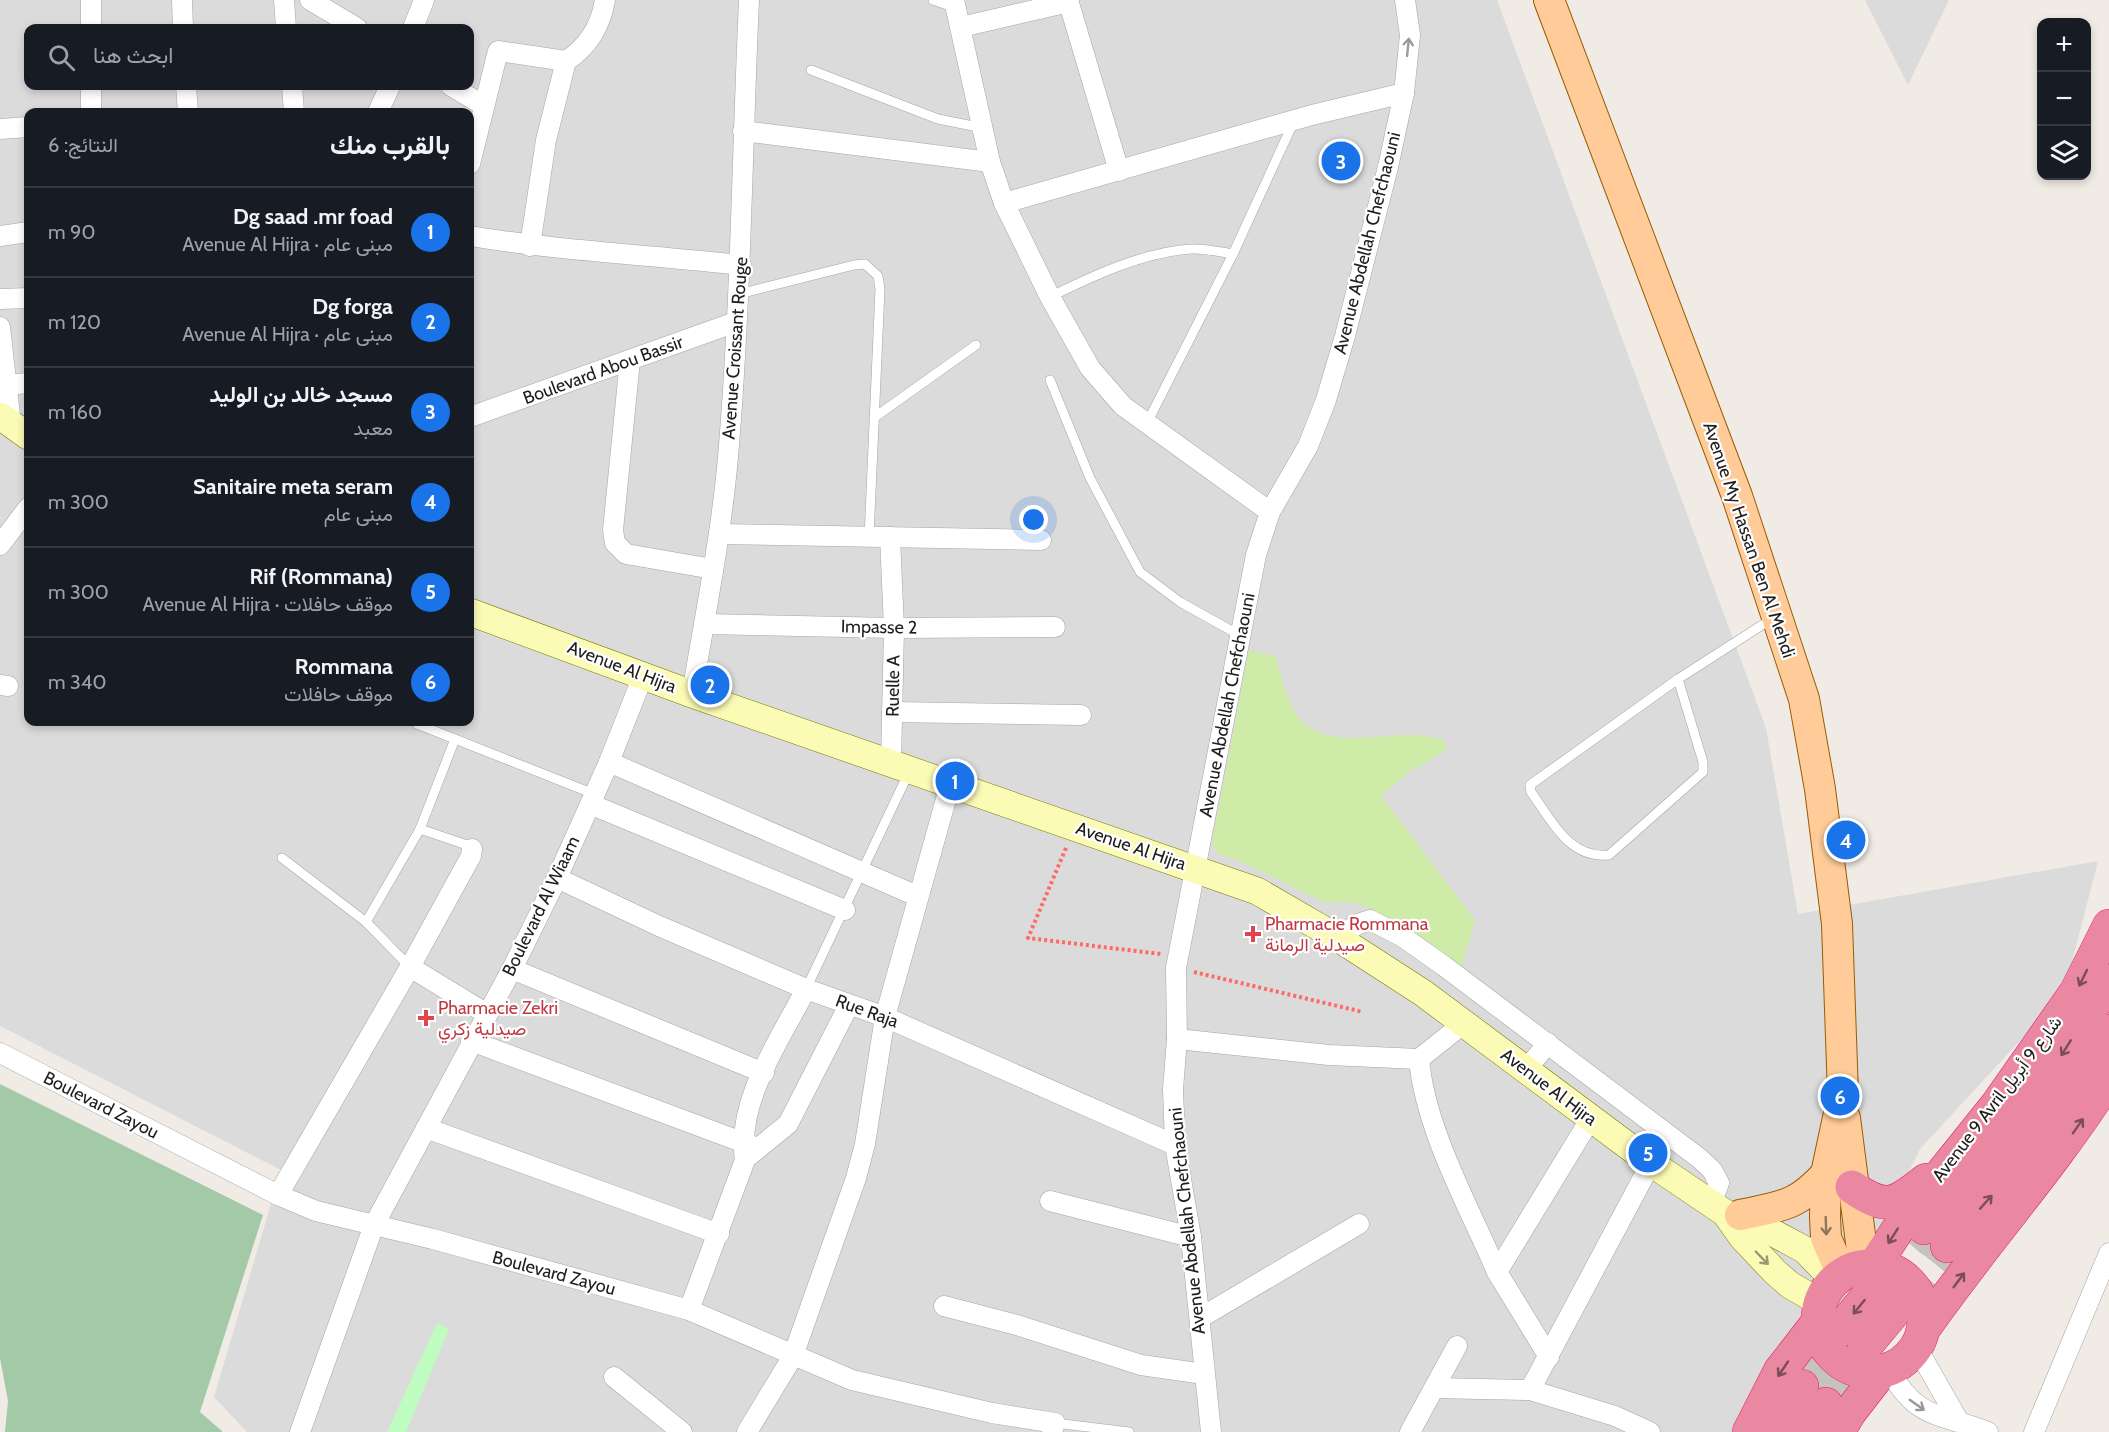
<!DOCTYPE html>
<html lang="ar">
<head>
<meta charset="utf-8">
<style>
  body { margin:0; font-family:Cabin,Vazirmatn,sans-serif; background:#20242c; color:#f1f3f6; direction:rtl }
  .controls { position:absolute; right:18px; top:18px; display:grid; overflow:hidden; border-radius:12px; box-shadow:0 3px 9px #0003 }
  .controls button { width:54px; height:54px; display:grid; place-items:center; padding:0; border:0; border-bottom:2px solid #363941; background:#171b24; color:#f1f3f6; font:30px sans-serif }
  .you { position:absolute; left:1034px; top:520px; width:21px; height:21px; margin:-15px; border:4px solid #fff; border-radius:50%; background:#1a73e8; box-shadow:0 0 0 9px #1a73e833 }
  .badge { display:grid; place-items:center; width:39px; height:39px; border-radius:50%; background:#1a73e8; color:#fff; font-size:20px; font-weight:700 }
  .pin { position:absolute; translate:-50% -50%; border:3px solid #fff; box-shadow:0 2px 6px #0006 }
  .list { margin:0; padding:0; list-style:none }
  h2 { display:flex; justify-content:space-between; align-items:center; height:78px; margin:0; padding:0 24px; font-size:26px }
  h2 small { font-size:20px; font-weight:400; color:#9ea1a6 }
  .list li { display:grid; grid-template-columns:39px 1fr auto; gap:18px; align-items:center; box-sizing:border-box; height:90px; padding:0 24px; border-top:2px solid #363941 }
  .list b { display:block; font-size:22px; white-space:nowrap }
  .list p { margin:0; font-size:20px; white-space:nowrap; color:#9ea1a6 }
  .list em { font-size:20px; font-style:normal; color:#9ea1a6 }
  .icon { flex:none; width:33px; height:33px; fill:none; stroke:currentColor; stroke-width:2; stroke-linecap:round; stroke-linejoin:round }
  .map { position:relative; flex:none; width:2109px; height:1432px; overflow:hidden; direction:ltr }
  .search { position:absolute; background:#171b24; box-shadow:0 3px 9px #0003; left:24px; top:24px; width:450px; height:66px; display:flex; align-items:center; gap:15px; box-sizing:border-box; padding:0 21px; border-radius:12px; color:#9ea1a6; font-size:22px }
  .panel { position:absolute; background:#171b24; box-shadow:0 3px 9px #0003; left:24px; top:108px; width:450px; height:618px; border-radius:12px; direction:rtl }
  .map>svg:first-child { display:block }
  .residential { fill:#dcdbdb; fill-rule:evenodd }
  .grass { fill:#ceeca7 }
  .cemetery { fill:#a4c9a7 }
  .park { fill:#befcbf }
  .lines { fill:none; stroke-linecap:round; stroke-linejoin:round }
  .highway-tunnel { stroke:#c6c2bc; stroke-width:33; stroke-dasharray:33 16; stroke-linecap:butt }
  .lane-casing { stroke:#a5a5a5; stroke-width:10 }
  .street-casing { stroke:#a5a5a5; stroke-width:21 }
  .secondary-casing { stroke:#757a00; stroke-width:28 }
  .primary-casing { stroke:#985b00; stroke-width:32 }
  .highway-casing { stroke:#e21c6e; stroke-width:34 }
  .path { stroke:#ff6a65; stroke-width:4; stroke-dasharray:3 3; stroke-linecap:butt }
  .lane { stroke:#fff; stroke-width:9 }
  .street { stroke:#fff; stroke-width:20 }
  .secondary { stroke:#fcfbb5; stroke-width:27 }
  .primary { stroke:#fc9; stroke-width:30 }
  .highway { stroke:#ea88a1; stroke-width:33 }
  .oneway { stroke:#9a9a9a }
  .oneway2 { stroke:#7a4e59 }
  .oneway3 { stroke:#8e755c }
  .oneway4 { stroke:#989871 }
  .health-dot { fill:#e0444e; stroke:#fff; stroke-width:2 }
  .labels { text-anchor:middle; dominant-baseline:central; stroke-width:4.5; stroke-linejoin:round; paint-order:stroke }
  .street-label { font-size:18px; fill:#1e1e1e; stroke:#fff }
  .health-label { font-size:18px; fill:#be3a42; stroke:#fff; text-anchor:start }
</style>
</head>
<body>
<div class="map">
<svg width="2109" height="1432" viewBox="0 0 2109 1432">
  <rect width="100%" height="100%" fill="#f0ebe4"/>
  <!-- residential -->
  <g class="residential">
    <path d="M0,0H1497L1766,728L1798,914L2098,861L2064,993L1920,1149L1845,1303L1801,1369L1788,1432H247L214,1397L281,1170L0,1026ZM28,28H470V86H28ZM28,112H470V722H28Z"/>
    <path d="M1865,0H1949L1908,85Z"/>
  </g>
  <!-- grass -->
  <path class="grass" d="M1249,650L1275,656C1281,673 1285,693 1293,709C1316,752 1375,734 1412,735C1423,735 1434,738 1444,739L1446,751L1409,772L1381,796L1475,920L1459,975L1373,910L1355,903L1323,902L1255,868L1217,853L1212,843Z"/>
  <!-- cemetery -->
  <path class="cemetery" d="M0,1084L263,1215L200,1412L223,1432H5L8,1401L0,1358Z"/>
  <!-- park -->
  <path class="park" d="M437,1323L449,1329L406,1432H387Z"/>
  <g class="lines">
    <!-- highway-tunnel -->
    <g class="highway-tunnel">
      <path d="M1879,1282L1924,1228"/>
      <path d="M1903,1301L1947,1246"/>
      <path d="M1802,1386L1839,1331"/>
      <path d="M1826,1404L1864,1348"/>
    </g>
    <defs>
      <g id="lane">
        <path d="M933,0L956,8"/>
        <path d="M811,70L938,119L983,128"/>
        <path d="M739,294L854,265L865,264L878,276L880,289L869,537"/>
        <path d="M1050,297C1092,276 1144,252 1191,249C1204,248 1220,252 1233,254"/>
        <path d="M1050,380L1090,478L1140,572L1180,602L1241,636"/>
        <path d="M875,417L976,345"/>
        <path d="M1147,423L1233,254L1294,121"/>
        <path d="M1678,679L1703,762V772L1609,855C1569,859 1552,821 1531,792L1530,785L1678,679L1773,618"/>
        <path d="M417,724L594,794"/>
        <path d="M420,829L467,845L472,849"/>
        <path d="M282,858L366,922L410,967"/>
        <path d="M366,922L420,829L455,739"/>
        <path d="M806,989L909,772"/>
        <path d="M1055,1423L1129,1432"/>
      </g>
      <g id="street">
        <path d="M91,0V28"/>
        <path d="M182,0L183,28"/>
        <path d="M284,0L286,28"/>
        <path d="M310,0L357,28"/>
        <path d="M954,0L990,162L1004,203L1050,297L1090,368L1123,406L1270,512"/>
        <path d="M1068,0L1119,171"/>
        <path d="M961,27L1069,2"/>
        <path d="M413,28L424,0"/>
        <path d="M91,86V112"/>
        <path d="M186,86L188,112"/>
        <path d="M292,86L294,112"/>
        <path d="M451,86L483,105"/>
        <path d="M378,112L390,86"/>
        <path d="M0,129L28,127"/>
        <path d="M743,131L990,162"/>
        <path d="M470,164L498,51L566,61C588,47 601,25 605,0"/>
        <path d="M1004,203L1312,115L1404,93"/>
        <path d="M0,236L28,232"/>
        <path d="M470,236C560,251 651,255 741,265"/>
        <path d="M530,246L546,140L566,61"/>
        <path d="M0,299L28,298"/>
        <path d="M0,327L11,424"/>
        <path d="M630,360L613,530L615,543L626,554L713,569"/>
        <path d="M7,385L28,383"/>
        <path d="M470,417L736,322"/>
        <path d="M719,534L1041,540"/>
        <path d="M890,537L894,628L891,763"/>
        <path d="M0,545L28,508"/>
        <path d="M704,624L894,628L1055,627"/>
        <path d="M0,685L8,686"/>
        <path d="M692,694C705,615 721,537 728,457C741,305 742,152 749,0"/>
        <path d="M892,712L1081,715"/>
        <path d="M609,762L917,896"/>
        <path d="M590,804L845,910"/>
        <path d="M557,878L659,926L806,989L885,1017L1175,1145"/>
        <path d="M1338,938L1358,924L1370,920L1403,937L1444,966L1699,1158L1712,1170L1719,1183L1711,1204"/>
        <path d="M410,967L487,1014"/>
        <path d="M512,969L764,1073"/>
        <path d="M1463,1024L1419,1059C1425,1129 1469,1207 1497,1272"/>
        <path d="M1177,1039L1329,1055L1419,1059"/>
        <path d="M471,1041L758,1148"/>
        <path d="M0,1053L278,1195L316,1211L433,1239L689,1310L852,1380L992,1413L1055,1423L1052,1432"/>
        <path d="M1526,1070L1548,1043"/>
        <path d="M426,1128L719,1234"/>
        <path d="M750,1155L788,1124L849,1005"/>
        <path d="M278,1195L410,967L471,856L472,849"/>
        <path d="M1050,1201L1191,1237"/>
        <path d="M944,1306L1017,1325L1141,1365L1204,1374"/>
        <path d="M689,1310L745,1160C736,1101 780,1040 806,989"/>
        <path d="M1200,1318L1359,1224"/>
        <path d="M1917,1348L1958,1420"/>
        <path d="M1549,1357L1497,1272L1591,1118"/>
        <path d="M1889,1370C1918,1421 1940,1413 1988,1432"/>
        <path d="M614,1377L682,1432"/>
        <path d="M1435,1388L1530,1390L1615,1416L1650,1432"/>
        <path d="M1530,1390L1651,1163"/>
        <path d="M300,1432L374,1225L512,969L557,878L609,762L643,676"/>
        <path d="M747,1432L793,1356L856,1178L865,1144L885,1017L950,785"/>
        <path d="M1211,1432L1191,1237L1175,1145L1173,1089L1177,1039L1176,968L1256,555L1270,512L1308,446L1326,400L1345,336L1388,167L1404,93L1410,35L1405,0"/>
        <path d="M1410,1432L1457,1346"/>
        <path d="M2034,1432L2109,1253"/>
      </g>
      <g id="secondary">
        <path d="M0,416L28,436"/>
        <path d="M470,612L692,694L1257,891L1338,938L1423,993L1651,1163L1725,1213L1742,1237L1775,1272L1790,1285L1821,1303"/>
        <path d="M1740,1215L1805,1250L1835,1281"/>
      </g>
      <g id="primary">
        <path d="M1549,0L1737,496L1804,699L1820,789L1837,924L1843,1094L1826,1174L1825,1217L1826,1238L1842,1275"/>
        <path d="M1845,1118L1864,1266"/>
        <path d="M1740,1215C1781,1206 1796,1207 1826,1174"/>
      </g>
      <g id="highway">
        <path d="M1852,1187C1886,1211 1895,1205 1926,1180"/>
        <path d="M1924,1228C1996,1152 2053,1069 2109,981"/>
        <path d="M1947,1246L1996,1191L2062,1106L2109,1031"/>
        <circle cx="1871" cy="1319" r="53"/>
        <path d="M1874,1266L1902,1223L1996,1106L2076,992L2109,926"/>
        <path d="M1925,1327C1984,1243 2053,1166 2109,1078"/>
        <path d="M1839,1331L1879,1282"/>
        <path d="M1864,1348L1903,1301"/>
        <path d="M1749,1432L1780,1371L1818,1322"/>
        <path d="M1776,1432L1802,1386"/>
        <path d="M1810,1432L1826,1404"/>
        <path d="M1838,1432L1850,1412L1881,1372"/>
      </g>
    </defs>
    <!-- lane casing -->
    <use href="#lane" class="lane-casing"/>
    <!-- street casing -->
    <use href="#street" class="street-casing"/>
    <!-- secondary casing -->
    <use href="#secondary" class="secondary-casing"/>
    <!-- primary casing -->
    <use href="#primary" class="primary-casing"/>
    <!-- highway casing -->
    <use href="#highway" class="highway-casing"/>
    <!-- path -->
    <g class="path">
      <path d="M1066,848L1028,938L1161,954"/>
      <path d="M1194,972L1363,1012"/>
    </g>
    <!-- lane -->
    <use href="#lane" class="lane"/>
    <!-- street -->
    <use href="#street" class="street"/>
    <!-- secondary -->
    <use href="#secondary" class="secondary"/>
    <!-- primary -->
    <use href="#primary" class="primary"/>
    <!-- highway -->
    <use href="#highway" class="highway"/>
  </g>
  <!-- one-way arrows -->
  <defs><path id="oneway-shaft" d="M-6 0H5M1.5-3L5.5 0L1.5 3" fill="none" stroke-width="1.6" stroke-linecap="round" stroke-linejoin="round" transform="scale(1.5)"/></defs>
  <g class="oneway">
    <use href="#oneway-shaft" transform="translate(1408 47) rotate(-84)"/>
    <use href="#oneway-shaft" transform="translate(1917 1405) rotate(35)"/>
  </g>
  <g class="oneway2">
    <use href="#oneway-shaft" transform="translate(2083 978) rotate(116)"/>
    <use href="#oneway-shaft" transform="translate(2066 1048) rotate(122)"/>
    <use href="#oneway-shaft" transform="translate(2078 1126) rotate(-55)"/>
    <use href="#oneway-shaft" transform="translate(1986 1202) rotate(-48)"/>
    <use href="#oneway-shaft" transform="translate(1893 1236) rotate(123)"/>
    <use href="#oneway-shaft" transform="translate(1959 1280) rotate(-53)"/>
    <use href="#oneway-shaft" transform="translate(1859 1307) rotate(129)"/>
    <use href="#oneway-shaft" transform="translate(1783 1369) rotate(124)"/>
  </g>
  <use class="oneway3" href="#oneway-shaft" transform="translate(1826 1226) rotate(88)"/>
  <use class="oneway4" href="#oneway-shaft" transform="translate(1762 1258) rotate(46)"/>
  <!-- markers -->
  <g class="health-dot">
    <path d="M1250 925h6v6h6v6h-6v6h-6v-6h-6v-6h6z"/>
    <path d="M423 1009h6v6h6v6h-6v6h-6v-6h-6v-6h6z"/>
  </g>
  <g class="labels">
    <!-- street labels -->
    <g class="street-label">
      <text transform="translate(1367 243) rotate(-76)">Avenue Abdellah Chefchaouni</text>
      <text transform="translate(735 348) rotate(-86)">Avenue Croissant Rouge</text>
      <text transform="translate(603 370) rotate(-20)">Boulevard Abou Bassir</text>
      <text transform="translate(1749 540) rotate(71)">Avenue My Hassan Ben Al Mehdi</text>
      <text transform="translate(879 627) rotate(1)">Impasse 2</text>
      <text transform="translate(622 667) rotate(21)">Avenue Al Hijra</text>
      <text transform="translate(893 686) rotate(-89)">Ruelle A</text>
      <text transform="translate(1227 705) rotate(-79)">Avenue Abdellah Chefchaouni</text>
      <text transform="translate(1131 846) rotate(19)">Avenue Al Hijra</text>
      <text transform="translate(541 906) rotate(-64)">Boulevard Al Wiaam</text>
      <text transform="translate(867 1011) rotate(20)">Rue Raja</text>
      <text transform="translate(1549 1087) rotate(37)">Avenue Al Hijra</text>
      <text transform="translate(1997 1099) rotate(-53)">Avenue 9 Avril شارع 9 أبريل</text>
      <text transform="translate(101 1105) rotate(27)">Boulevard Zayou</text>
      <text transform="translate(1187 1221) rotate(-96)">Avenue Abdellah Chefchaouni</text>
      <text transform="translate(554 1273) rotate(15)">Boulevard Zayou</text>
    </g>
    <!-- health labels -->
    <g class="health-label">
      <text x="1265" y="924">Pharmacie Rommana<tspan x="1265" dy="21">صيدلية الرمانة</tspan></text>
      <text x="438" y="1008">Pharmacie Zekri<tspan x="438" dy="21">صيدلية زكري</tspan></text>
    </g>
  </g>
</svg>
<div class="controls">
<button>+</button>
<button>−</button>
<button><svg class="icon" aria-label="layers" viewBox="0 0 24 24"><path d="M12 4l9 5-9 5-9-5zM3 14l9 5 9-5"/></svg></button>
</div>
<div class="you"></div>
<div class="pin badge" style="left:955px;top:781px">1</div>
<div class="pin badge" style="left:710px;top:685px">2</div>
<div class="pin badge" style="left:1341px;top:161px">3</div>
<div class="pin badge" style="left:1846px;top:840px">4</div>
<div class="pin badge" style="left:1648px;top:1153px">5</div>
<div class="pin badge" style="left:1840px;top:1096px">6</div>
<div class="search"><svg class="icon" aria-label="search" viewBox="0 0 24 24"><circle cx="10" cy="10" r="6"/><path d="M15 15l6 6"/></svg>ابحث هنا</div>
<section class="panel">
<h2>بالقرب منك<small>النتائج: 6</small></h2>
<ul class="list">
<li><span class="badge">1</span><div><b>Dg saad .mr foad</b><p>مبنى عام · Avenue Al Hijra</p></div><em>90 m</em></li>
<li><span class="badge">2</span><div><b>Dg forga</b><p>مبنى عام · Avenue Al Hijra</p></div><em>120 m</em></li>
<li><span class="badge">3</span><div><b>مسجد خالد بن الوليد</b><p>معبد</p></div><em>160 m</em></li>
<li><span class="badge">4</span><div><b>Sanitaire meta seram</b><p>مبنى عام</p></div><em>300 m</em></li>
<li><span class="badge">5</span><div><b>Rif (Rommana)</b><p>موقف حافلات · Avenue Al Hijra</p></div><em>300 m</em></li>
<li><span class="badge">6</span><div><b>Rommana</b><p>موقف حافلات</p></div><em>340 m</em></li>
</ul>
</section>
</div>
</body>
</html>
